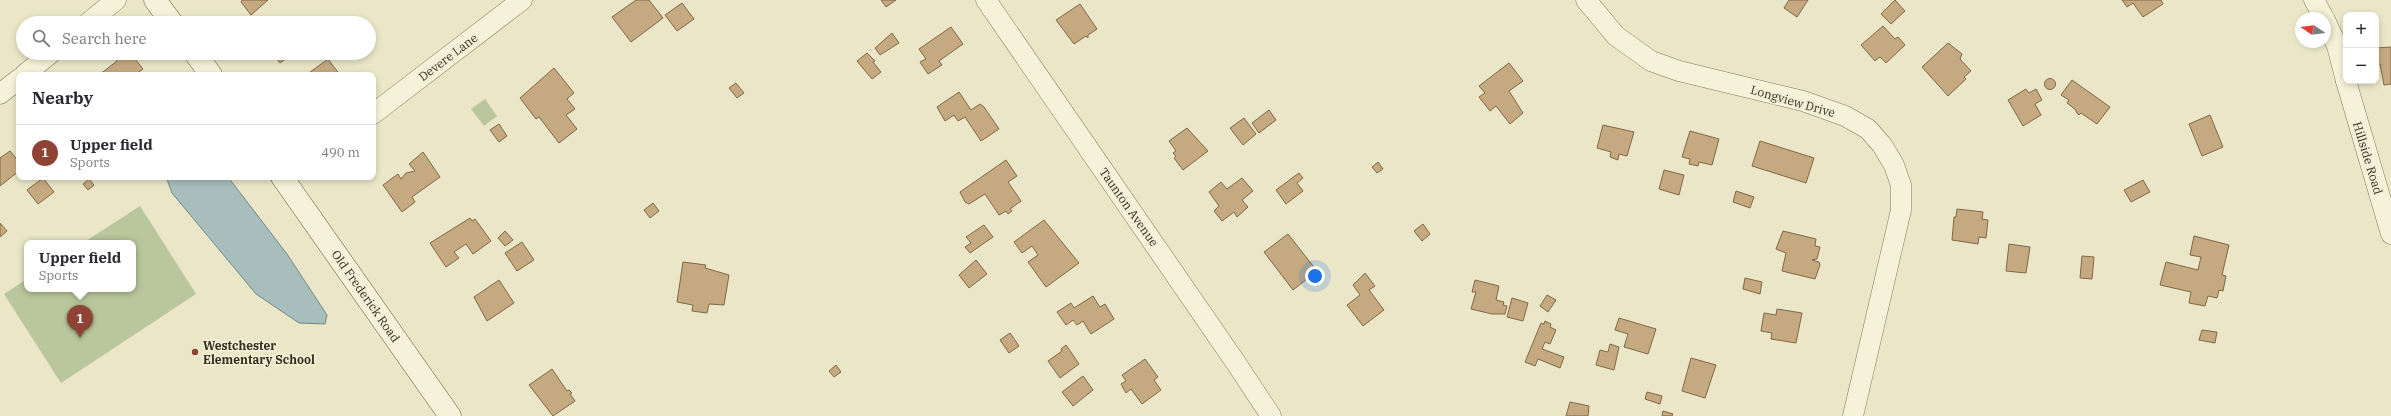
<!DOCTYPE html>
<html lang="en">
<head>
<meta charset="utf-8">
<style>
  body { margin:0; font-family:"IBM Plex Serif",serif; background:#f2f2f3; color:#2b2b33 }
  .controls { position:absolute; right:12px; top:12px; display:grid; overflow:hidden; border-radius:8px; box-shadow:0 2px 6px #0003 }
  .controls button { width:36px; height:36px; display:grid; place-items:center; padding:0; border:0; border-bottom:1px solid #e1e1e2; background:#fff; color:#2b2b33; font:20px sans-serif }
  .compass { position:absolute; left:2295px; top:12px; width:36px; height:36px; border-radius:50%; background:#fff; box-shadow:0 2px 6px #0003; rotate:283deg }
  .you { position:absolute; left:1315px; top:276px; width:14px; height:14px; margin:-10px; border:3px solid #fff; border-radius:50%; background:#1a73e8; box-shadow:0 0 0 6px #1a73e833 }
  .badge { display:grid; place-items:center; width:26px; height:26px; border-radius:50%; background:#8e4334; color:#fff; font-size:13px; font-weight:700 }
  .pin { position:absolute; translate:-50% -33px; filter:drop-shadow(0 1px 2px #0008) }
  .pin::after { content:''; position:absolute; top:21px; width:14px; height:12px; background:inherit; clip-path:polygon(0 0,100% 0,50% 100%) }
  .popup { position:absolute; left:24px; top:240px; width:112px; height:52px; box-sizing:border-box; display:grid; place-content:center; border-radius:8px; background:#fff; filter:drop-shadow(0 1px 3px #0005); font-size:13px; white-space:nowrap; color:#7c7c81 }
  .popup b { font-size:15px; color:#2b2b33 }
  .popup::after { content:''; position:absolute; left:50%; top:100%; margin-left:-8px; border:8px solid transparent; border-top-color:#fff }
  .list { margin:0; padding:0; list-style:none }
  h2 { display:flex; justify-content:space-between; align-items:center; height:52px; margin:0; padding:0 16px; font-size:17px }
  h2 small { font-size:13px; font-weight:400; color:#7c7c81 }
  .list li { display:grid; grid-template-columns:26px 1fr auto; gap:12px; align-items:center; box-sizing:border-box; height:56px; padding:0 16px; border-top:1px solid #e1e1e2 }
  .list b { display:block; font-size:15px; white-space:nowrap }
  .list p { margin:0; font-size:13px; white-space:nowrap; color:#7c7c81 }
  .list em { font-size:13px; font-style:normal; color:#7c7c81 }
  .icon { flex:none; width:22px; height:22px; fill:none; stroke:currentColor; stroke-width:2; stroke-linecap:round; stroke-linejoin:round }
  .map { position:relative; flex:none; width:2391px; height:416px; overflow:hidden }
  .search { position:absolute; background:#fff; box-shadow:0 2px 6px #0003; left:16px; top:16px; width:360px; height:44px; display:flex; align-items:center; gap:10px; box-sizing:border-box; padding:0 14px; border-radius:22px; color:#7c7c81; font-size:15px }
  .panel { position:absolute; background:#fff; box-shadow:0 2px 6px #0003; left:16px; top:72px; width:360px; height:108px; border-radius:8px }
  .map>svg:first-child { display:block }
  .green { fill:#bac79c }
  .water { fill:#a8bebc; stroke:#6f8c8a }
  .building { fill:#c5a980; stroke:#816846 }
  .lines { fill:none; stroke-linecap:round; stroke-linejoin:round }
  .street-casing { stroke:#84795e; stroke-width:21 }
  .secondary-casing { stroke:#665a41; stroke-width:23 }
  .street { stroke:#f6f2d9; stroke-width:20 }
  .secondary { stroke:#f6f2d9; stroke-width:22 }
  .poi-dot { fill:#8e4334; stroke:#f2efd6; stroke-width:1.5 }
  .labels { text-anchor:middle; dominant-baseline:central; stroke-width:3.5; stroke-linejoin:round; paint-order:stroke }
  .street-label { font-size:12px; fill:#362f20; stroke:#f2efd6 }
  .poi-label { font-size:12px; font-weight:bold; fill:#362f20; stroke:#f2efd6; text-anchor:start }
</style>
</head>
<body>
<div class="map">
<svg width="2391" height="416" viewBox="0 0 2391 416">
  <rect width="100%" height="100%" fill="#eae6c7"/>
  <!-- green -->
  <g class="green">
    <path d="M485,99L497,116L484,126L471,109Z"/>
    <path d="M140,206L196,294L61,383L4,294L27,279V289H133V243H83Z"/>
  </g>
  <!-- water -->
  <path class="water" d="M166,177H228L287,254L327,315L325,324L299,323L256,294L172,193Z"/>
  <!-- building -->
  <g class="building">
    <path d="M268,0L251,15L241,2L242,0Z"/>
    <path d="M636,0H649L663,18L631,42L612,17Z"/>
    <path d="M881,0H896L886,7Z"/>
    <path d="M1789,0H1808L1797,17L1784,8Z"/>
    <path d="M1895,0L1905,11L1891,24L1881,14Z"/>
    <path d="M2122,0H2161L2163,4L2143,17L2133,3L2127,7Z"/>
    <path d="M682,3L694,19L677,31L665,15Z"/>
    <path d="M1080,4L1097,29L1088,35V38L1086,36L1074,44L1056,20Z"/>
    <path d="M1883,26L1895,39L1898,37L1905,45L1886,63L1880,57L1875,61L1861,45Z"/>
    <path d="M951,27L963,44L939,61L942,65L928,74L920,62L926,59L919,49Z"/>
    <path d="M892,33L899,43L880,55L875,48Z"/>
    <path d="M1948,43L1962,54L1960,59L1971,71L1964,77L1966,79L1948,96L1922,67Z"/>
    <path d="M2391,47V84L2384,85L2380,64L2376,65V48Z"/>
    <path d="M120,53H130L143,69L135,75H99L117,61L114,58Z"/>
    <path d="M272,53H294L280,63Z"/>
    <path d="M867,53L875,61L873,62L881,72L872,79L857,61Z"/>
    <path d="M328,59L340,75H306Z"/>
    <path d="M1509,63L1523,81L1509,91L1523,113L1510,124L1496,106L1490,111L1479,97L1485,93L1479,86Z"/>
    <path d="M554,68L574,93L567,99L575,109L566,115L577,129L559,143L539,117L536,119L520,98Z"/>
    <circle cx="2050" cy="84" r="5.5"/>
    <path d="M2072,80L2110,107L2097,124L2081,113L2079,115L2076,112V110L2067,103L2069,100L2061,95Z"/>
    <path d="M736,83L744,93L737,98L729,88Z"/>
    <path d="M2026,89L2029,93L2036,89L2042,100L2035,104L2041,115L2023,126L2008,100Z"/>
    <path d="M959,92L971,110L980,104L984,107L999,129L981,141L965,117L958,121L954,115L945,121L937,107Z"/>
    <path d="M1269,110L1276,120L1259,133L1252,123Z"/>
    <path d="M2210,115L2223,147L2202,156L2189,124Z"/>
    <path d="M1244,118L1256,134L1243,145L1230,128Z"/>
    <path d="M499,124L507,136L499,142L490,130Z"/>
    <path d="M1603,125L1634,132L1627,156L1619,154L1618,160L1610,157L1611,152L1597,148Z"/>
    <path d="M1187,128L1208,151L1183,170L1174,158L1176,156L1173,153L1176,151L1169,141Z"/>
    <path d="M1690,131L1719,139L1712,165L1699,162L1698,166L1689,164L1690,159L1682,157Z"/>
    <path d="M1760,141L1814,158L1806,183L1752,166Z"/>
    <path d="M10,151L19,162V171L0,186V158Z"/>
    <path d="M423,152L440,177L412,197L415,202L402,212L383,185L398,174L401,179L406,173L415,171L409,164Z"/>
    <path d="M1006,160L1017,176L1008,182L1021,201L1010,209L1012,211L1008,214L1006,211L999,215L985,194L969,204L965,202L960,192Z"/>
    <path d="M1378,162L1383,169L1377,173L1372,167Z"/>
    <path d="M1664,170L1684,175L1679,195L1659,189Z"/>
    <path d="M1299,173L1303,178L1297,183L1303,191L1286,204L1276,190Z"/>
    <path d="M43,178L54,192L38,204L27,190Z"/>
    <path d="M1242,178L1253,191L1242,200L1248,207L1237,217L1234,212L1222,221L1214,211L1219,206L1209,192L1221,182L1227,189Z"/>
    <path d="M89,179L94,185L88,190L83,184Z"/>
    <path d="M2143,180L2150,192L2131,202L2124,190Z"/>
    <path d="M1736,191L1754,197L1750,208L1733,202Z"/>
    <path d="M653,203L659,211L650,218L644,210Z"/>
    <path d="M1957,209L1983,212L1982,219L1988,220L1986,238L1979,237L1978,244L1952,240L1954,217H1956Z"/>
    <path d="M470,218L472,221L475,219L491,241L473,254L466,244L454,252L459,258L446,267L430,243Z"/>
    <path d="M1044,220L1079,263L1046,287L1028,262L1038,255L1032,246L1022,253L1014,242Z"/>
    <path d="M0,223L7,231L0,237Z"/>
    <path d="M1423,224L1430,234L1422,241L1414,231Z"/>
    <path d="M984,225L993,237L970,253L965,247L971,243L966,237Z"/>
    <path d="M505,231L513,240L505,246L498,238Z"/>
    <path d="M1783,231L1816,239L1815,246L1820,247L1817,259L1812,260L1819,262L1820,265L1815,279L1782,271L1786,253L1776,249Z"/>
    <path d="M1288,234L1317,271L1293,290L1264,252Z"/>
    <path d="M2194,236L2229,245L2222,275L2226,276L2223,291L2219,290L2217,298L2208,296L2205,306L2189,303L2191,292L2160,285L2166,262L2198,270L2201,257L2190,255Z"/>
    <path d="M522,242L534,260L517,271L505,253Z"/>
    <path d="M2009,244L2030,247L2026,273L2006,271Z"/>
    <path d="M2082,256L2094,257L2092,279L2080,278Z"/>
    <path d="M976,260L987,274L969,288L959,275Z"/>
    <path d="M683,262L706,265L705,268L729,275L724,305L709,304L707,313L692,311L693,305L677,302Z"/>
    <path d="M1365,273L1375,286L1369,290L1384,310L1363,326L1347,305L1360,295L1353,285Z"/>
    <path d="M1745,278L1762,282L1760,294L1743,289Z"/>
    <path d="M499,280L514,303L487,321L474,297Z"/>
    <path d="M1475,280L1499,286L1496,300L1504,302L1503,305L1507,306L1505,314H1492L1471,309L1476,292H1472Z"/>
    <path d="M1547,295L1556,300L1548,312L1540,306Z"/>
    <path d="M1093,296L1100,307L1105,304L1114,319L1091,334L1083,321L1077,325L1073,320L1066,325L1057,312L1071,303L1074,308Z"/>
    <path d="M1512,298L1528,303L1523,321L1507,317Z"/>
    <path d="M1777,309L1802,313L1796,343L1771,339L1772,333L1761,331L1764,313L1776,315Z"/>
    <path d="M1619,318L1656,329L1648,354L1624,347L1628,334L1615,330Z"/>
    <path d="M1545,321L1551,324L1550,327L1556,330L1550,344L1545,342L1542,349L1564,357L1560,368L1538,359L1535,366L1525,362L1541,323L1544,324Z"/>
    <path d="M2202,330L2217,332L2215,343L2199,340Z"/>
    <path d="M1010,333L1019,346L1009,353L1000,340Z"/>
    <path d="M1610,344L1619,347L1614,370L1596,365L1600,350L1608,352Z"/>
    <path d="M1066,345L1079,364L1060,378L1048,361L1062,351L1061,349Z"/>
    <path d="M1691,358L1716,365L1705,398L1682,391Z"/>
    <path d="M1145,359L1158,377L1154,380L1161,390L1142,404L1131,389L1126,393L1121,384L1126,381L1122,375Z"/>
    <path d="M836,365L841,372L834,377L829,371Z"/>
    <path d="M552,369L567,391L569,390L572,393L570,394L575,401L553,416L529,385Z"/>
    <path d="M1083,376L1093,390L1073,406L1062,392Z"/>
    <path d="M1647,392L1662,396L1660,404L1645,399Z"/>
    <path d="M1570,402L1589,406L1588,416H1566Z"/>
    <path d="M1663,411L1673,414L1672,416H1662Z"/>
  </g>
  <g class="lines">
    <defs>
      <g id="street">
        <path d="M986,0L1236,363L1271,416"/>
        <path d="M1586,0L1616,36L1651,61L1679,71L1803,101L1845,116L1868,129L1882,145L1894,165L1901,185V210L1853,416"/>
        <path d="M2314,0L2324,18"/>
        <path d="M2325,20L2337,46L2346,81"/>
        <path d="M88,23L116,0"/>
        <path d="M24,75L51,53"/>
        <path d="M2346,81L2391,234"/>
        <path d="M0,94L19,79"/>
        <path d="M373,114L522,0"/>
      </g>
      <g id="secondary">
        <path d="M155,0L172,23"/>
        <path d="M195,53L211,75"/>
        <path d="M282,177L450,416"/>
      </g>
    </defs>
    <!-- street casing -->
    <use href="#street" class="street-casing"/>
    <!-- secondary casing -->
    <use href="#secondary" class="secondary-casing"/>
    <!-- street -->
    <use href="#street" class="street"/>
    <!-- secondary -->
    <use href="#secondary" class="secondary"/>
  </g>
  <!-- markers -->
  <circle class="poi-dot" cx="195" cy="352" r="4"/>
  <g class="labels">
    <!-- street labels -->
    <g class="street-label">
      <text transform="translate(448 57) rotate(-37)">Devere Lane</text>
      <text transform="translate(1793 101) rotate(16)">Longview Drive</text>
      <text transform="translate(2368 158) rotate(73)">Hillside Road</text>
      <text transform="translate(1129 207) rotate(55)">Taunton Avenue</text>
      <text transform="translate(366 296) rotate(55)">Old Frederick Road</text>
    </g>
    <!-- poi labels -->
    <g class="poi-label">
      <text x="203" y="345">Westchester<tspan x="203" dy="14">Elementary School</tspan></text>
    </g>
  </g>
</svg>
<div class="controls">
<button>+</button>
<button>−</button>
</div>
<svg class="compass" viewBox="-18 -18 36 36"><path d="M0-13l5 13h-10z" fill="#e53935"/><path d="M0 13l5-13h-10z" fill="#7c7c81"/></svg>
<div class="you"></div>
<div class="pin badge" style="left:80px;top:338px">1</div>
<div class="popup"><b>Upper field</b>Sports</div>
<div class="search"><svg class="icon" aria-label="search" viewBox="0 0 24 24"><circle cx="10" cy="10" r="6"/><path d="M15 15l6 6"/></svg>Search here</div>
<section class="panel">
<h2>Nearby<small></small></h2>
<ul class="list">
<li><span class="badge">1</span><div><b>Upper field</b><p>Sports</p></div><em>490 m</em></li>
</ul>
</section>
</div>
</body>
</html>
